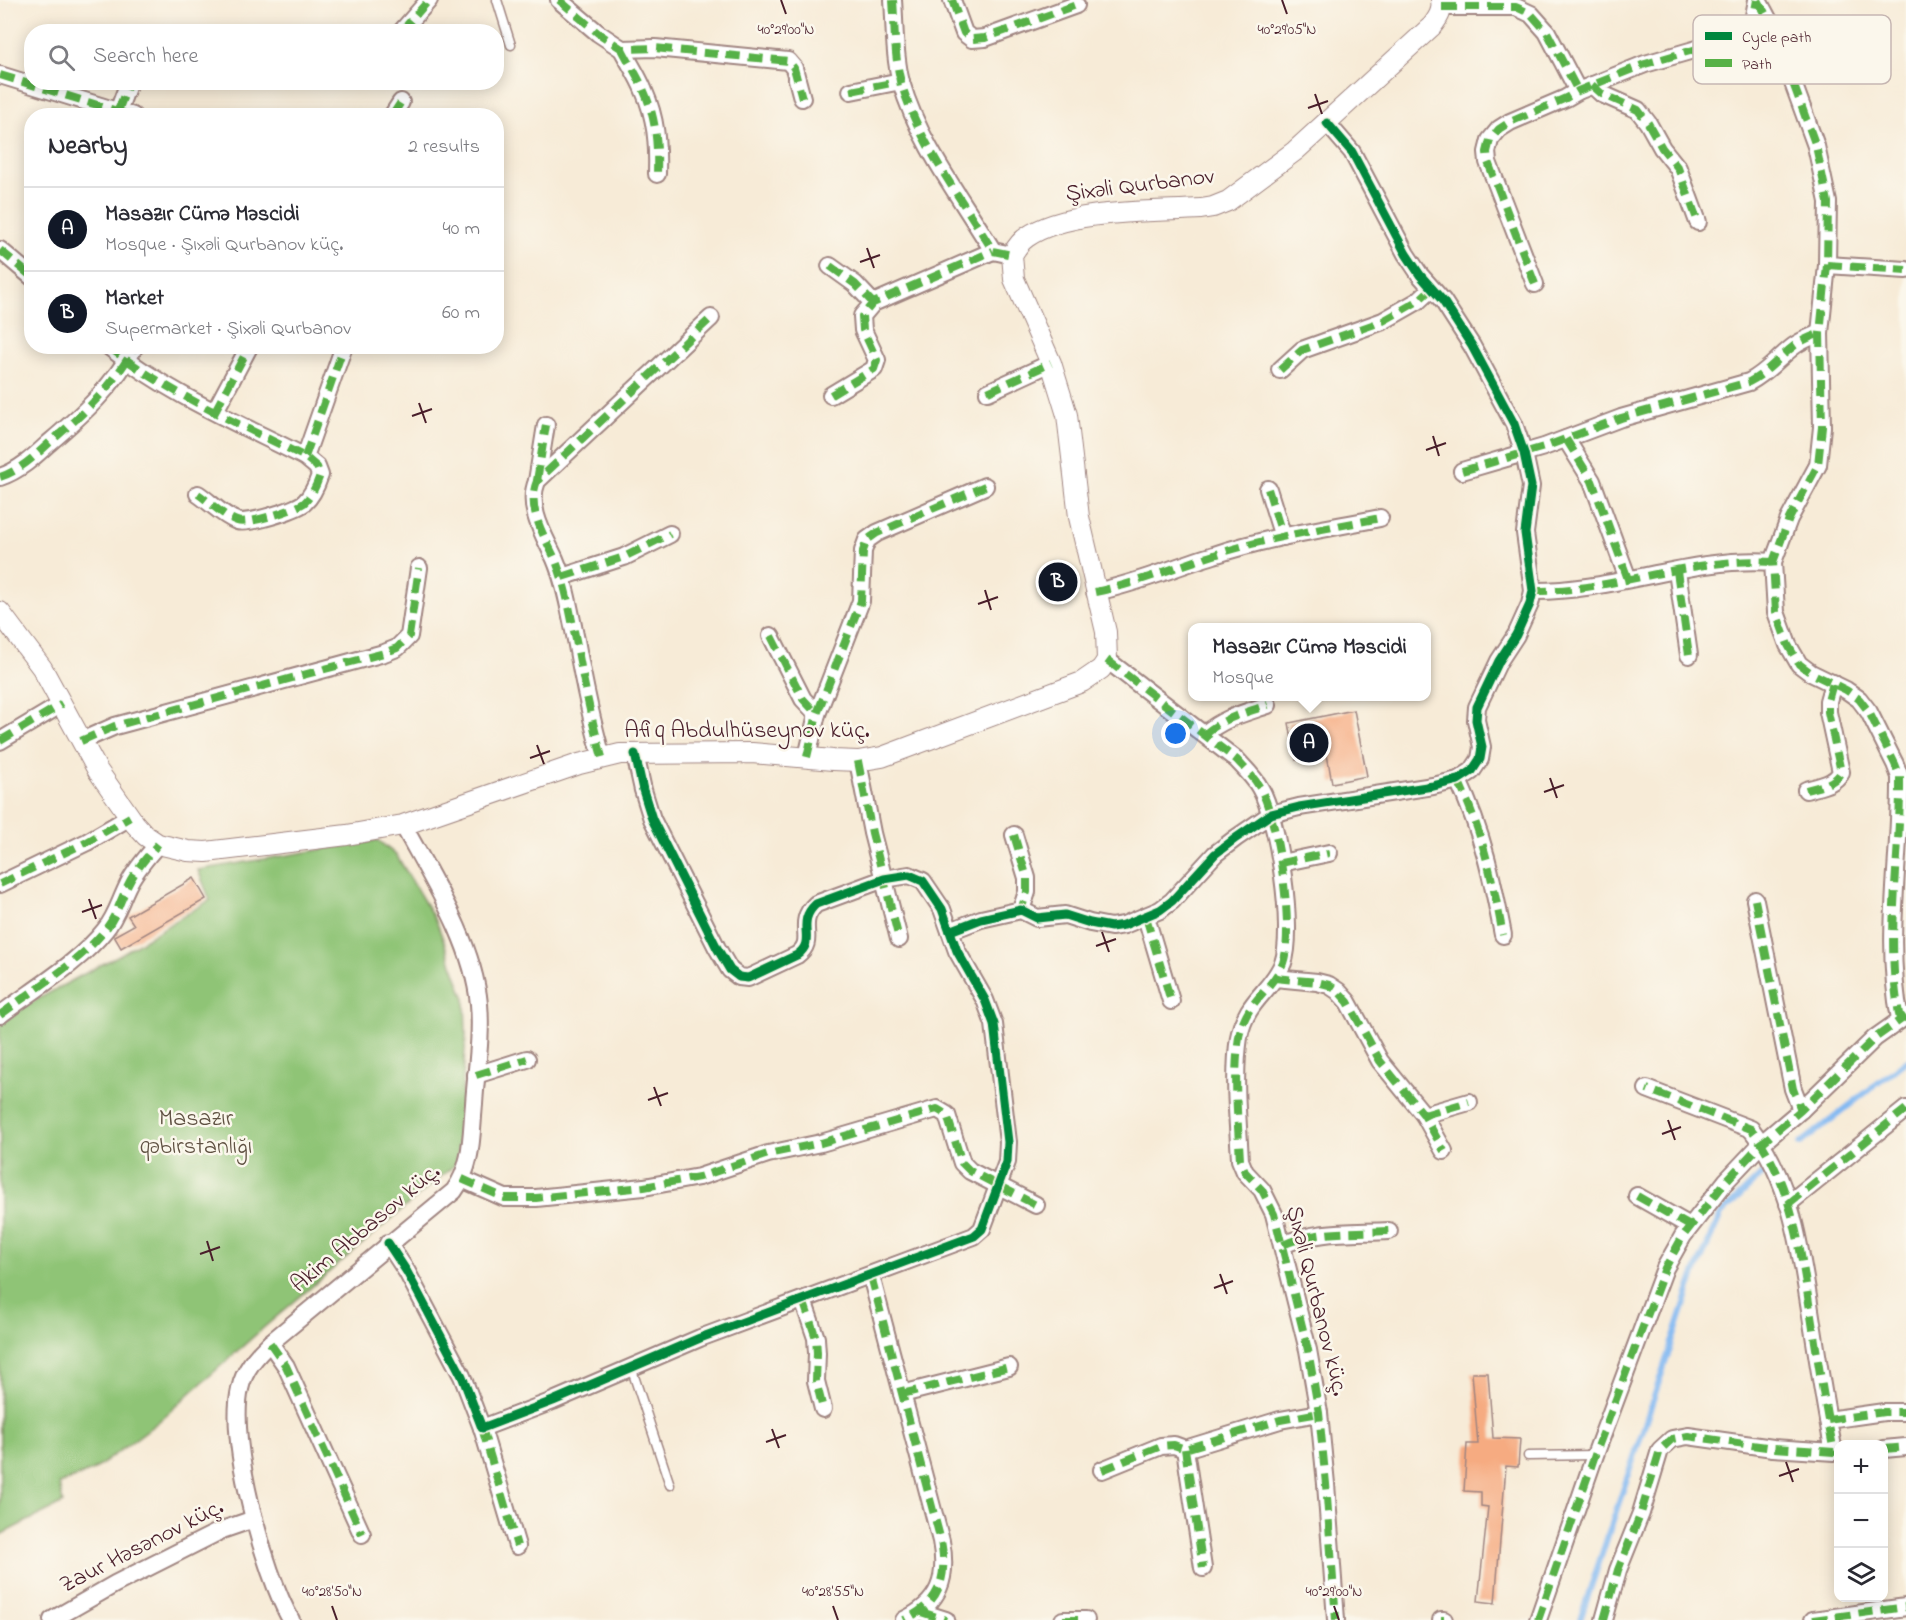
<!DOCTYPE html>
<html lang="en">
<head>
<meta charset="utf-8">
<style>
  body { margin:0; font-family:"Indie Flower",sans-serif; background:#f2f2f3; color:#2b2b33 }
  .controls { position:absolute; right:18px; bottom:18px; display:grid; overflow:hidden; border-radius:12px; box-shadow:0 3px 15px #0003 }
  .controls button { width:54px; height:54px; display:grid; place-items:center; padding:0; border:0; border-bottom:2px solid #e1e1e2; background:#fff; color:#2b2b33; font:30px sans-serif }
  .you { position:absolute; left:1176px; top:734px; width:21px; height:21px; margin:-15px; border:4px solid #fff; border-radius:50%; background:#1a73e8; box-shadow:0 0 0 9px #1a73e833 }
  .badge { display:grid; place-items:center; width:39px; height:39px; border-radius:50%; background:#111827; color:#fff; font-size:20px; font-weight:700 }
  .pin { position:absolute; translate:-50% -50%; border:3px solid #fff; box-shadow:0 2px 6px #0006 }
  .popup { position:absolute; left:1188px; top:623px; width:243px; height:78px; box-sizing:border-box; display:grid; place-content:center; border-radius:12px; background:#fff; filter:drop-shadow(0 2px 4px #0005); font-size:20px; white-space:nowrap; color:#7c7c81 }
  .popup b { font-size:22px; color:#2b2b33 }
  .popup::after { content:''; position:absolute; left:50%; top:100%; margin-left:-12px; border:12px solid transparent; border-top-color:#fff }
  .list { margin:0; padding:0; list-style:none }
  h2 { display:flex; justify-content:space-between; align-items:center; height:78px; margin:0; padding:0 24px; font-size:26px }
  h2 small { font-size:20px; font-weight:400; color:#7c7c81 }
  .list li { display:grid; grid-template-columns:39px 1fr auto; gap:18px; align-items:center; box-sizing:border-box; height:84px; padding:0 24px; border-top:2px solid #e1e1e2 }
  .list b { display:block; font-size:22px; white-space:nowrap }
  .list p { margin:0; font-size:20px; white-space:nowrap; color:#7c7c81 }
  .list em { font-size:20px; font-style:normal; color:#7c7c81 }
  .icon { flex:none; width:33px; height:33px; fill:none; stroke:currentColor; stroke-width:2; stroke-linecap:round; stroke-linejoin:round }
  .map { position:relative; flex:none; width:1906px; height:1620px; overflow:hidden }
  .search { position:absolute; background:#fff; box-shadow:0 3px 15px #0003; left:24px; top:24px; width:480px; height:66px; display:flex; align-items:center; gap:15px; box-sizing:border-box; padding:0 21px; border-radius:24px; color:#7c7c81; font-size:22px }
  .panel { position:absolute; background:#fff; box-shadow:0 3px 15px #0003; left:24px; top:108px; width:480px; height:246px; border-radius:24px }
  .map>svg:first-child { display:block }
  .green { fill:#8fc476; stroke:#6c7250; stroke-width:1.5 }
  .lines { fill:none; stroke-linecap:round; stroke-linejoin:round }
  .stream { stroke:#83b9f2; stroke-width:6 }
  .building { fill:#f6ab81 }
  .service-casing { stroke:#a08581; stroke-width:11 }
  .minor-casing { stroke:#a08581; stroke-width:20 }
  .tertiary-casing { stroke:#a08581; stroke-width:22 }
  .service { stroke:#fff; stroke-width:8 }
  .minor { stroke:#fff; stroke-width:16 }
  .tertiary { stroke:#fff; stroke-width:20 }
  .quiet { stroke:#57b146; stroke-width:8; stroke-dasharray:15 8; stroke-linecap:butt }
  .cycleway-casing { stroke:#fbf7ec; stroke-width:13 }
  .cycleway { stroke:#00873e; stroke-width:9 }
  .ticks { fill:none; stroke:#4a1f2b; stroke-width:2 }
  .labels { text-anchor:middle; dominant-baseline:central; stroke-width:5; stroke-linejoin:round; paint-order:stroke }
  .street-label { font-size:24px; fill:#4a1f2b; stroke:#fbf7ec }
  .park-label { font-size:24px; fill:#5f5142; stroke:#fbf7ec }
  .key { fill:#fbf7ec; stroke:#c6b6b2; stroke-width:1.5 }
  .key-label { font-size:16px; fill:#4a1f2b }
  .ticks-label { font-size:15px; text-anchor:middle; fill:#4a1f2b; stroke:#fbf7ec; stroke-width:5; stroke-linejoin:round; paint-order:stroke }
</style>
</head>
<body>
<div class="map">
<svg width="1906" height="1620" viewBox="0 0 1906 1620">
  <rect width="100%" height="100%" fill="#fbf7ec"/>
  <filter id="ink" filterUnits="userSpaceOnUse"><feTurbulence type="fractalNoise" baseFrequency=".0167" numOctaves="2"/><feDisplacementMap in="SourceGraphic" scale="12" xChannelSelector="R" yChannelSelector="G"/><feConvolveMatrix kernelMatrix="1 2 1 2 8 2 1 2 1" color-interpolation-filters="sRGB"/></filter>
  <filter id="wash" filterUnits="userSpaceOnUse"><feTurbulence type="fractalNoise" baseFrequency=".008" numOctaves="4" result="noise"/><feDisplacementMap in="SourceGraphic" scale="24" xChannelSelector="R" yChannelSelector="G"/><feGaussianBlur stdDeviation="1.35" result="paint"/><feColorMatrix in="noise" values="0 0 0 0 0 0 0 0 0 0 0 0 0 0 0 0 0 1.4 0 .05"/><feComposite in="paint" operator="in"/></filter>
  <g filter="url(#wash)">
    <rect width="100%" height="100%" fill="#f7ebd7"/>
    <!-- green -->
    <path class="green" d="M378,840L397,856L437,923L465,999L466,1035L457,1163L261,1330L158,1422L94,1470L59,1484L63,1503L0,1535V1025L27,1005L121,954L210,900L198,870Z"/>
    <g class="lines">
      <!-- stream -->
      <g class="stream">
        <path d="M1800,1144L1906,1061"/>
        <path d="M1580,1620L1694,1276L1721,1214L1763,1173"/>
      </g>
    </g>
    <g id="blocks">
      <!-- building -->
      <g class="building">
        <path d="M1354,710L1367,776L1332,783L1327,754L1296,760L1289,723Z"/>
        <path d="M194,878L206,899L121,948L114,936L134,925L128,916Z"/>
        <path d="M1472,1373H1488L1493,1438L1520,1439L1518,1467L1506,1466L1495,1603L1478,1601L1488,1507L1481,1506V1492L1464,1491L1467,1444H1478Z"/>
      </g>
    </g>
  </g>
  <g filter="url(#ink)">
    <use href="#blocks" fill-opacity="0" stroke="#a08581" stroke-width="1.5"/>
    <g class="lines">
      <defs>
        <g id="service">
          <path d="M497,0L511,45"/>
          <path d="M631,1367L670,1485"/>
          <path d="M1528,1456L1595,1455"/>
        </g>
        <g id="minor">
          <path d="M559,0L598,33L622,49L655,48L788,61L794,68L802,98"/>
          <path d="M893,0C895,27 894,56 901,82C919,144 960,196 993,251L1012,255"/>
          <path d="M952,0L964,33L972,39L985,38L1076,5"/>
          <path d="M1758,0L1773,28L1816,146L1828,202L1827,265L1820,333L1822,427L1818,465L1789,519L1773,562L1776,612L1788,645L1799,664L1811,673L1846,690L1859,699L1869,712L1895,764L1900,777C1901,858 1884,939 1900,1019"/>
          <path d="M1442,7H1516L1531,14L1547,32L1578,91"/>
          <path d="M401,32L429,0"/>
          <path d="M622,49C629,63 638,76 644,91C656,118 658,144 657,174"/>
          <path d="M0,75L133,116"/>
          <path d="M1592,85L1602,94L1638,110L1648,123L1662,148L1678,168L1698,222"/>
          <path d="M851,91L901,81"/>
          <path d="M118,111L129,82"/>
          <path d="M392,116L401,102"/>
          <path d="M0,250L32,277"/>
          <path d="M1827,265L1906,270"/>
          <path d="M830,266L855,284L873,303"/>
          <path d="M1535,284L1488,162L1487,152L1490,140L1499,129L1510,122L1566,98L1578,91L1645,64L1728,40L1746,32L1753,21L1757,0"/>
          <path d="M108,346C167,393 238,423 305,457L317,467L320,475C317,484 312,496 304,503C294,510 248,525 237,521C223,516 210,502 198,494"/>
          <path d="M1280,370L1302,350L1383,321L1418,301L1431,289"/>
          <path d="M988,392L1051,363"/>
          <path d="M831,395L874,369L877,360L863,330L862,316L873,303L993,251"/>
          <path d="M215,411L249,347"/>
          <path d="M1566,439L1592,481L1628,579"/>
          <path d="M305,457L344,346"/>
          <path d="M1462,471L1544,447L1621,418L1749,382C1767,373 1778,358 1794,346C1802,340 1811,337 1820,333"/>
          <path d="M0,477C19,471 35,456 49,443C82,415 114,386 135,346"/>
          <path d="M537,481L546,425"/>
          <path d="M1268,489L1283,537"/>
          <path d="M1677,571L1689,655"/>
          <path d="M562,577L624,557L670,534"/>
          <path d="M1533,591C1613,592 1692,556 1773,562"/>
          <path d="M1095,592C1136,584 1174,567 1214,555C1268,537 1325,529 1380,518"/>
          <path d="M771,636L803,699L817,714"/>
          <path d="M1107,660L1237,760C1245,769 1254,777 1260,788C1278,818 1295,931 1283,963C1271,992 1246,1000 1239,1037C1233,1077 1238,1120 1240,1160L1245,1172L1262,1190L1274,1214L1308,1350L1319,1413L1326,1484L1336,1620"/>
          <path d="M1205,734C1223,718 1245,713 1268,705"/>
          <path d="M0,741L62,704"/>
          <path d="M81,741L115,726L384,653L397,648L409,636L419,568"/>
          <path d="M602,757C591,719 583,679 576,640C570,613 566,585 555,559C544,535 526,508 537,481L711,318"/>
          <path d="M807,757L817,714L861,601L863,551L867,540L877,533L985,486"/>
          <path d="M858,761L872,833L899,939"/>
          <path d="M1458,780C1483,834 1492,877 1503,935"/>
          <path d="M1806,790C1819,786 1834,785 1841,772L1828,712V701L1833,683"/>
          <path d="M1014,835L1027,878V892L1021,910"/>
          <path d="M1281,863L1329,853"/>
          <path d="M0,884L87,842L130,817"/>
          <path d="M1755,900L1793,1089L1801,1110"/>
          <path d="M1146,917L1171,1001"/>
          <path d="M950,931L981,919L1021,910L1037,918L1065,915L1090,923L1111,927L1124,925L1160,910L1172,901L1215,854L1236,838L1271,814L1299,807L1433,786L1458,780L1472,771L1480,759L1482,747L1476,720L1477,707L1499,661L1516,635L1530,604L1533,591L1525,533L1531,486L1524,453L1514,424L1472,346L1443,301L1420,275L1406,254L1352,152L1327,123"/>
          <path d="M1275,978L1317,982L1329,985L1338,991L1348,1002L1380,1061L1424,1115L1444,1151"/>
          <path d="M0,1015C33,990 80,962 105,930C116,917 120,901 128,885C135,870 147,857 158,844"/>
          <path d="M476,1075L527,1059"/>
          <path d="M1424,1115L1469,1102"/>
          <path d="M462,1179L505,1198H536L644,1187L699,1177L768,1154L821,1143L937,1109L947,1115L962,1163L970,1171L1036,1205"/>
          <path d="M1637,1196L1690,1226"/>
          <path d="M1788,1204L1906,1109"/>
          <path d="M388,1243L407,1272L462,1376L482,1428L553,1401L700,1338L974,1236L982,1229L1007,1162L1008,1142L994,1024L985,1000L957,951L942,909L923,881L909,875L884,879L816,904C794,924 818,940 797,955L748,978L739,977L730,970L717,948L652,819L643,790L635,754"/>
          <path d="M1283,1245C1315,1230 1354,1233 1389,1231"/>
          <path d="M871,1276L941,1541C948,1578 940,1603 904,1620"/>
          <path d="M803,1300L816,1338L817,1353L816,1381L823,1409"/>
          <path d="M270,1343L286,1366L362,1534"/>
          <path d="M902,1394L1009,1367"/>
          <path d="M1828,1420L1884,1412H1906"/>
          <path d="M482,1428L517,1546"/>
          <path d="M1185,1449L1203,1568"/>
          <path d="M1884,1449L1906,1447"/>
          <path d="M1102,1470L1161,1446L1174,1445L1185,1449L1280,1420L1319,1413"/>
          <path d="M921,1612L946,1620"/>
          <path d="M52,1620L115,1584L222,1530L254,1519"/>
          <path d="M291,1620C264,1572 228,1442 240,1389C244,1370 256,1356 270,1343L454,1191C473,1165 471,1135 474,1104C476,1071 482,1037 479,1004C473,942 432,879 403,825"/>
          <path d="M1063,1620H1086"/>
          <path d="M1441,1620H1444"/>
          <path d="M1538,1620L1595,1455L1665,1268L1683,1236L1727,1180L1762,1143L1801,1110L1875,1038L1906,1016"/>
          <path d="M1604,1620L1618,1570L1641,1513L1660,1450L1672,1439L1688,1436L1773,1448L1834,1452C1825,1407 1818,1361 1811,1316C1801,1252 1792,1181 1751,1129L1647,1089"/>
          <path d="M1813,1620L1906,1607"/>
        </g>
        <path id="tertiary" d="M0,612L42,668L98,771L135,824L146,836L158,844L188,851L206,852L347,835L403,825L579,764L620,754L752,753L833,760L858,761L882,757L1082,682L1101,669L1107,660L1106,632L1079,517L1067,415L1051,363L1014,279L1012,255C1016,248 1021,241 1027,237C1068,209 1151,212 1201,209L1213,207L1228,201L1295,151L1432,26C1438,18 1443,11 1441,0"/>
      </defs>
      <!-- service casing -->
      <use href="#service" class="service-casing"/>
      <!-- minor casing -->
      <use href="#minor" class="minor-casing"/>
      <!-- tertiary casing -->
      <use href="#tertiary" class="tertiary-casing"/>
      <!-- service -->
      <use href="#service" class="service"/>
      <!-- minor -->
      <use href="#minor" class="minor"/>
      <!-- tertiary -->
      <use href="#tertiary" class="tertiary"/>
      <!-- quiet -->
      <g class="quiet">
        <path d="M559,0L598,33L622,49L655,48L788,61L794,68L802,98"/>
        <path d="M893,0C895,27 894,56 901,82C919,144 960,196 993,251L1012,255"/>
        <path d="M952,0L964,33L972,39L985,38L1076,5"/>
        <path d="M1758,0L1773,28L1816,146L1828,202L1827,265L1820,333L1822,427L1818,465L1789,519L1773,562L1776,612L1788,645L1799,664L1811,673L1846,690L1859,699L1869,712L1895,764L1900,777C1901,858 1884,939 1900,1019"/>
        <path d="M1442,7H1516L1531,14L1547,32L1578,91"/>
        <path d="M401,32L429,0"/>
        <path d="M622,49C629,63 638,76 644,91C656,118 658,144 657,174"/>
        <path d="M0,75L133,116"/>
        <path d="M1592,85L1602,94L1638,110L1648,123L1662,148L1678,168L1698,222"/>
        <path d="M851,91L901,81"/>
        <path d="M118,111L129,82"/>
        <path d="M392,116L401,102"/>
        <path d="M0,250L32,277"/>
        <path d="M1827,265L1906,270"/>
        <path d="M830,266L855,284L873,303"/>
        <path d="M1535,284L1488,162L1487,152L1490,140L1499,129L1510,122L1566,98L1578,91L1645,64L1728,40L1746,32L1753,21L1757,0"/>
        <path d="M108,346C167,393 238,423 305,457L317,467L320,475C317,484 312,496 304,503C294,510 248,525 237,521C223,516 210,502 198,494"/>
        <path d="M1280,370L1302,350L1383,321L1418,301L1431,289"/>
        <path d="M988,392L1051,363"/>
        <path d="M831,395L874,369L877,360L863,330L862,316L873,303L993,251"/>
        <path d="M215,411L249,347"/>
        <path d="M1566,439L1592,481L1628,579"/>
        <path d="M305,457L344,346"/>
        <path d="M1462,471L1544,447L1621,418L1749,382C1767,373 1778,358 1794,346C1802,340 1811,337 1820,333"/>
        <path d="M0,477C19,471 35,456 49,443C82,415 114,386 135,346"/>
        <path d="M537,481L546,425"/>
        <path d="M1268,489L1283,537"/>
        <path d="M1677,571L1689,655"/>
        <path d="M562,577L624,557L670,534"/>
        <path d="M1533,591C1613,592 1692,556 1773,562"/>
        <path d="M1095,592C1136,584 1174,567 1214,555C1268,537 1325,529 1380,518"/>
        <path d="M771,636L803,699L817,714"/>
        <path d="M1107,660L1237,760C1245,769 1254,777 1260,788C1278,818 1295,931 1283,963C1271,992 1246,1000 1239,1037C1233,1077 1238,1120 1240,1160L1245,1172L1262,1190L1274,1214L1308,1350L1319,1413L1326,1484L1336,1620"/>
        <path d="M1205,734C1223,718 1245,713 1268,705"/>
        <path d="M0,741L62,704"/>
        <path d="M81,741L115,726L384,653L397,648L409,636L419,568"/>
        <path d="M602,757C591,719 583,679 576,640C570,613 566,585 555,559C544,535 526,508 537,481L711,318"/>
        <path d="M807,757L817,714L861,601L863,551L867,540L877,533L985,486"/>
        <path d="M858,761L872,833L899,939"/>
        <path d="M1458,780C1483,834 1492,877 1503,935"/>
        <path d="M1806,790C1819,786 1834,785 1841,772L1828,712V701L1833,683"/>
        <path d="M1014,835L1027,878V892L1021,910"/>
        <path d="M1281,863L1329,853"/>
        <path d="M0,884L87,842L130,817"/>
        <path d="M1755,900L1793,1089L1801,1110"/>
        <path d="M1146,917L1171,1001"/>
        <path d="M1275,978L1317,982L1329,985L1338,991L1348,1002L1380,1061L1424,1115L1444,1151"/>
        <path d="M0,1015C33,990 80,962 105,930C116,917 120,901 128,885C135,870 147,857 158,844"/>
        <path d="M476,1075L527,1059"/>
        <path d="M1424,1115L1469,1102"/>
        <path d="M462,1179L505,1198H536L644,1187L699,1177L768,1154L821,1143L937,1109L947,1115L962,1163L970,1171L1036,1205"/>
        <path d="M1637,1196L1690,1226"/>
        <path d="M1788,1204L1906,1109"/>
        <path d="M1283,1245C1315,1230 1354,1233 1389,1231"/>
        <path d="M871,1276L941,1541C948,1578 940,1603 904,1620"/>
        <path d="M803,1300L816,1338L817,1353L816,1381L823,1409"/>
        <path d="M270,1343L286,1366L362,1534"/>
        <path d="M902,1394L1009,1367"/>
        <path d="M1828,1420L1884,1412H1906"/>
        <path d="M482,1428L517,1546"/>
        <path d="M1185,1449L1203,1568"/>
        <path d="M1884,1449L1906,1447"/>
        <path d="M1102,1470L1161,1446L1174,1445L1185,1449L1280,1420L1319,1413"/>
        <path d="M921,1612L946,1620"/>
        <path d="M1063,1620H1086"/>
        <path d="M1441,1620H1444"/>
        <path d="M1538,1620L1595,1455L1665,1268L1683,1236L1727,1180L1762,1143L1801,1110L1875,1038L1906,1016"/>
        <path d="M1604,1620L1618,1570L1641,1513L1660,1450L1672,1439L1688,1436L1773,1448L1834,1452C1825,1407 1818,1361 1811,1316C1801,1252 1792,1181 1751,1129L1647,1089"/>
        <path d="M1813,1620L1906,1607"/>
      </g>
      <defs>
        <g id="cycleway">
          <path d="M950,931L981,919L1021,910L1037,918L1065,915L1090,923L1111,927L1124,925L1160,910L1172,901L1215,854L1236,838L1271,814L1299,807L1433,786L1458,780L1472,771L1480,759L1482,747L1476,720L1477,707L1499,661L1516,635L1530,604L1533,591L1525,533L1531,486L1524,453L1514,424L1472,346L1443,301L1420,275L1406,254L1352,152L1327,123"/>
          <path d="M388,1243L407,1272L462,1376L482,1428L553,1401L700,1338L974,1236L982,1229L1007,1162L1008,1142L994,1024L985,1000L957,951L942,909L923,881L909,875L884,879L816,904C794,924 818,940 797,955L748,978L739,977L730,970L717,948L652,819L643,790L635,754"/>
        </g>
      </defs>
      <!-- cycleway casing -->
      <use href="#cycleway" class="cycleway-casing"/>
      <!-- cycleway -->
      <use href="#cycleway" class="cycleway"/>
    </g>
  </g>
  <!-- ticks -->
  <path class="ticks" d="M781,0L786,14M1282,0L1287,14M1315,94L1322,114M1308,108L1328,101M867,248L874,268M860,262L880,255M419,403L426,423M412,416L432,409M1433,436L1439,456M1426,450L1446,443M985,590L991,610M978,604L998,597M537,745L544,764M530,758L550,751M1550,778L1557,798M1544,792L1564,785M89,899L96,919M82,912L102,905M1102,932L1109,952M1096,946L1116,939M654,1087L661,1106M648,1100L668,1093M1668,1120L1675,1140M1662,1134L1681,1127M207,1241L213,1261M200,1254L220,1247M1220,1274L1227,1294M1214,1288L1233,1281M772,1429L779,1448M766,1442L786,1435M1786,1462L1793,1482M1779,1476L1799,1469M332,1606L337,1620M833,1606L838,1620M1334,1606L1339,1620"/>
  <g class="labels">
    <!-- street labels -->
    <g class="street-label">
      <text transform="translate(1140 186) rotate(-7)">Şixəli Qurbanov</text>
      <text x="747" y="731">Afiq Abdulhüseynov küç.</text>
      <text transform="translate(366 1229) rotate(-40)">Akim Abbasov küç.</text>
      <text transform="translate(1316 1301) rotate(76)">Şıxəli Qurbanov küç.</text>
      <text transform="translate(142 1547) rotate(-27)">Zaur Həsənov küç.</text>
    </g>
    <!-- park labels -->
    <g class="park-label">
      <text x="196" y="1119">Masazır<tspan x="196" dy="28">qəbirstanlığı</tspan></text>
    </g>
  </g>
  <!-- legend -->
  <rect x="1693" y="15" width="198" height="69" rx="9" class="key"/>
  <rect x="1705" y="32" width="27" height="8" fill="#00873e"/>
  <rect x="1705" y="59" width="27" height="8" fill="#57b146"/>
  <g class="key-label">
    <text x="1742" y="42">Cycle path</text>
    <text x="1742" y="69">Path</text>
  </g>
  <g class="ticks-label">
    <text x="786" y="34">40°29'00"N</text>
    <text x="1287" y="34">40°29'05"N</text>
    <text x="332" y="1596">40°28'50"N</text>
    <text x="833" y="1596">40°28'55"N</text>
    <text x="1334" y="1596">40°29'00"N</text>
  </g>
</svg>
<div class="controls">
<button>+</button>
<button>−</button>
<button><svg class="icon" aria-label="layers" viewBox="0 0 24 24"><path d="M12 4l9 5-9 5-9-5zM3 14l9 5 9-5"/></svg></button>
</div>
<div class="you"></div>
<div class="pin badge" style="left:1309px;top:743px">A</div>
<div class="popup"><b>Masazır Cümə Məscidi</b>Mosque</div>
<div class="pin badge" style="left:1058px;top:582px">B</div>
<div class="search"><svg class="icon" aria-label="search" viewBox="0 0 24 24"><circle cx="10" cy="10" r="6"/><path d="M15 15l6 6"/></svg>Search here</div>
<section class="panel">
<h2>Nearby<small>2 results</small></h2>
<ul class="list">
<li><span class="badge">A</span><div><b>Masazır Cümə Məscidi</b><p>Mosque · Şıxəli Qurbanov küç.</p></div><em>40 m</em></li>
<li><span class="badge">B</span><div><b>Market</b><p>Supermarket · Şixəli Qurbanov</p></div><em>60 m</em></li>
</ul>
</section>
</div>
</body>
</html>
